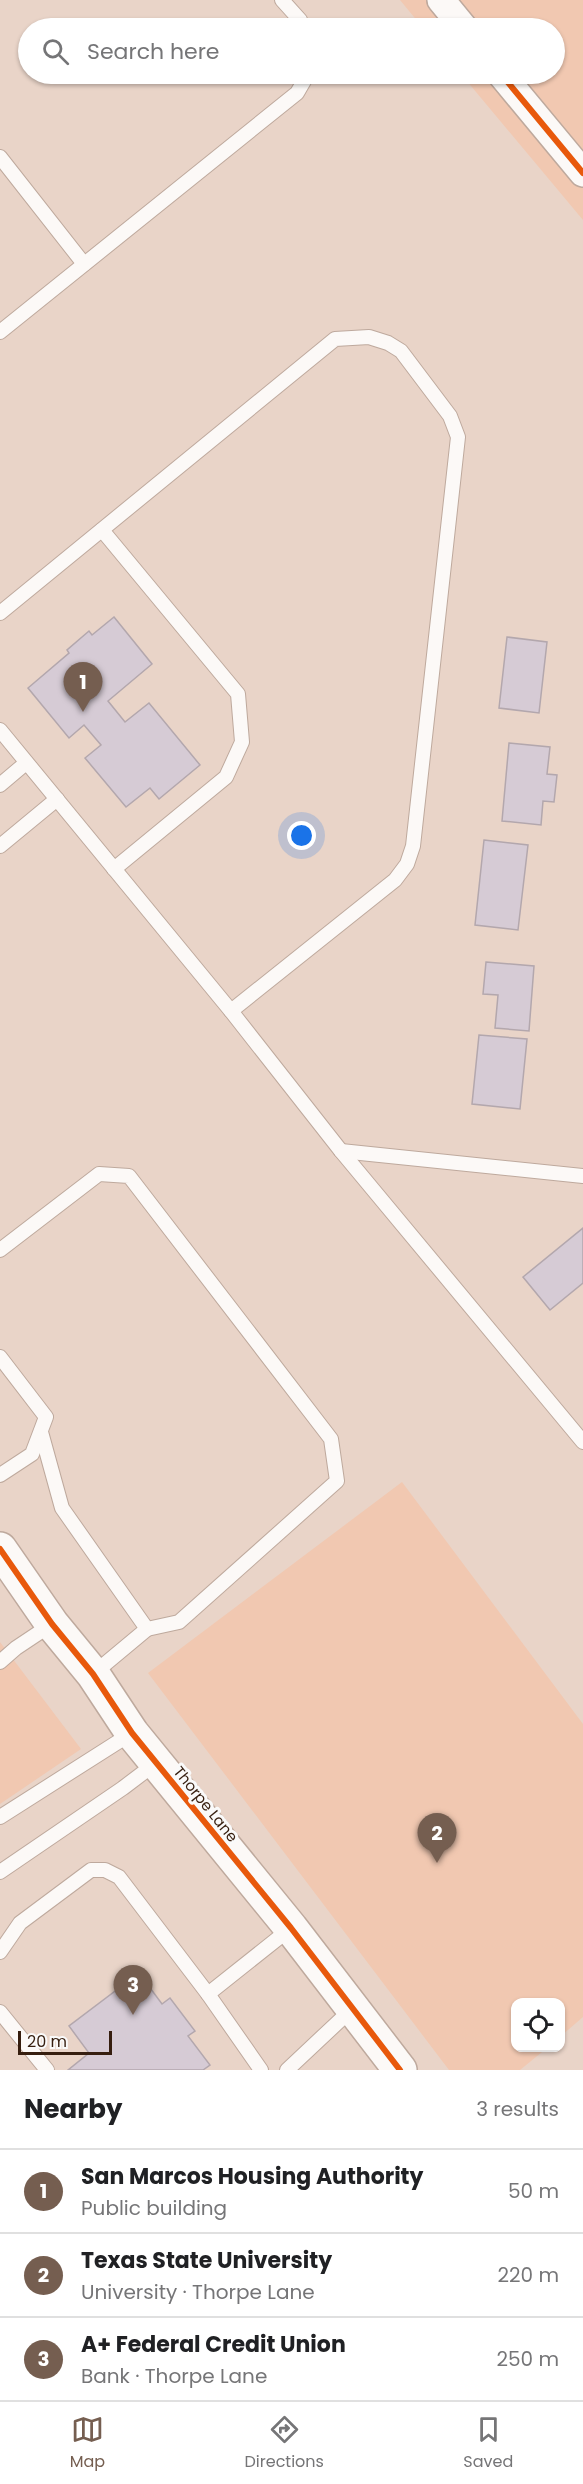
<!DOCTYPE html>
<html lang="en">
<head>
<meta charset="utf-8">
<style>
  body { margin:0; font-family:Poppins,sans-serif; background:#f6f6f6; color:#202124 }
  .controls { position:absolute; right:18px; bottom:18px; display:grid; overflow:hidden; border-radius:12px; box-shadow:0 2px 4px #0004 }
  .controls button { width:54px; height:54px; display:grid; place-items:center; padding:0; border:0; border-bottom:2px solid #e0e0e0; background:#fff; color:#202124; font:30px sans-serif }
  .scale { position:absolute; left:18px; bottom:15px; width:94px; box-sizing:border-box; padding-left:6px; border:3px solid #361e0f; border-top:0; font-size:16px; line-height:21px; white-space:nowrap; color:#361e0f; -webkit-text-stroke:4px #fafafa; paint-order:stroke }
  .you { position:absolute; left:302px; top:836px; width:21px; height:21px; margin:-15px; border:4px solid #fff; border-radius:50%; background:#1a73e8; box-shadow:0 0 0 9px #1a73e833 }
  .badge { display:grid; place-items:center; width:39px; height:39px; border-radius:50%; background:#755e50; color:#fff; font-size:20px; font-weight:700 }
  .pin { position:absolute; translate:-50% -50px; filter:drop-shadow(0 2px 3px #0008) }
  .pin::after { content:''; position:absolute; top:32px; width:21px; height:18px; background:inherit; clip-path:polygon(0 0,100% 0,50% 100%) }
  .list { margin:0; padding:0; list-style:none }
  h2 { display:flex; justify-content:space-between; align-items:center; height:78px; margin:0; padding:0 24px; font-size:26px }
  h2 small { font-size:20px; font-weight:400; color:#757577 }
  .list li { display:grid; grid-template-columns:39px 1fr auto; gap:18px; align-items:center; box-sizing:border-box; height:84px; padding:0 24px; border-top:2px solid #e0e0e0 }
  .list b { display:block; font-size:22px; white-space:nowrap }
  .list p { margin:0; font-size:20px; white-space:nowrap; color:#757577 }
  .list em { font-size:20px; font-style:normal; color:#757577 }
  .icon { flex:none; width:33px; height:33px; fill:none; stroke:currentColor; stroke-width:2; stroke-linecap:round; stroke-linejoin:round }
  .map { position:relative; flex:none; width:583px; height:2070px; overflow:hidden }
  .search { position:absolute; background:#fff; box-shadow:0 2px 4px #0004; left:18px; right:18px; top:18px; height:66px; display:flex; align-items:center; gap:15px; box-sizing:border-box; padding:0 21px; border-radius:33px; color:#757577; font-size:22px }
  .sheet { height:330px; background:#fff }
  nav { display:flex; justify-content:space-around; align-items:center; box-sizing:border-box; height:84px; border-top:2px solid #e0e0e0; background:#fff; font-size:16px; color:#757577 }
  nav a { display:grid; justify-items:center; gap:3px }
  nav .on { color:#755e50 }
  .map>svg:first-child { display:block }
  .built { fill:#f1c8b1 }
  .building { fill:#d6cbd5; stroke:#b3a7ad; stroke-width:1.5 }
  .lines { fill:none; stroke-linecap:round; stroke-linejoin:round }
  .lane-casing { stroke:#bea99d; stroke-width:16 }
  .street-casing { stroke:#bea99d; stroke-width:30 }
  .secondary-casing { stroke:#bea99d; stroke-width:36 }
  .lane { stroke:#fcf9f7; stroke-width:14 }
  .street { stroke:#fcf9f7; stroke-width:27 }
  .secondary { stroke:#fcf9f7; stroke-width:33 }
  .cycleway-casing { stroke:#fafafa; stroke-width:10 }
  .cycleway { stroke:#e8590c; stroke-width:6 }
  .labels { text-anchor:middle; dominant-baseline:central; stroke-width:6; stroke-linejoin:round; paint-order:stroke }
  .street-label { font-size:15px; fill:#361e0f; stroke:#fafafa }
</style>
</head>
<body>
<div class="map">
<svg width="583" height="2070" viewBox="0 0 583 2070">
  <rect width="100%" height="100%" fill="#e9d4c8"/>
  <!-- built -->
  <g class="built">
    <path d="M400,0H583V220L461,74H554V28H423Z"/>
    <path d="M402,1482L583,1724V2017L561,2036L560,2002H516V2048H547L520,2070H449L148,1673Z"/>
    <path d="M0,1642L81,1749L0,1804Z"/>
  </g>
  <!-- building -->
  <g class="building">
    <path d="M114,617L152,664L108,701L125,722L149,703L200,765L159,799L150,788L126,807L85,758L101,745L84,725L69,738L28,688L69,653L67,650L89,631L92,635Z"/>
    <path d="M507,637L547,642L539,713L499,708Z"/>
    <path d="M509,743L550,747L547,774L557,775L554,802L543,801L541,825L502,821Z"/>
    <path d="M484,840L528,845L518,930L475,925Z"/>
    <path d="M486,962L534,966L529,1031L495,1028L498,995L483,994Z"/>
    <path d="M479,1035L527,1039L520,1109L472,1104Z"/>
    <path d="M583,1228V1283L550,1310L523,1277Z"/>
    <path d="M139,1973L162,2004L170,1998L195,2031L188,2036L210,2065L203,2070H68L89,2053L69,2026Z"/>
  </g>
  <g class="lines">
    <defs>
      <g id="lane">
        <path d="M282,0L300,20L303,28"/>
        <path d="M0,157L84,264"/>
        <path d="M0,332L297,93L308,74"/>
        <path d="M102,530L238,694L242,742L226,777L114,869"/>
        <path d="M0,613L335,339L369,337L388,343L401,351L450,416L458,437L413,846L407,864L395,880L231,1011"/>
        <path d="M0,730L231,1011L341,1151L583,1442"/>
        <path d="M0,785L26,763"/>
        <path d="M0,846L57,799"/>
        <path d="M341,1151L583,1176"/>
        <path d="M0,1250L99,1174L129,1176L331,1439L337,1481L179,1622L147,1629"/>
        <path d="M0,1357L46,1417L32,1454L0,1475"/>
        <path d="M41,1432L62,1508L147,1629L93,1674"/>
        <path d="M0,1662L16,1648L52,1624"/>
        <path d="M0,1817L132,1733"/>
        <path d="M0,1872L123,1788L156,1763"/>
        <path d="M0,1952L20,1923L91,1870H105L119,1877L208,1994L261,2070"/>
        <path d="M208,1994L291,1928"/>
        <path d="M0,2012L47,2070"/>
        <path d="M287,2070L352,2009"/>
      </g>
      <g id="street">
        <path d="M441,0L464,28"/>
        <path d="M501,74L583,173"/>
      </g>
      <path id="secondary" d="M0,1549L52,1624L93,1674L132,1733L291,1928L400,2070"/>
    </defs>
    <!-- lane casing -->
    <use href="#lane" class="lane-casing"/>
    <!-- street casing -->
    <use href="#street" class="street-casing"/>
    <!-- secondary casing -->
    <use href="#secondary" class="secondary-casing"/>
    <!-- lane -->
    <use href="#lane" class="lane"/>
    <!-- street -->
    <use href="#street" class="street"/>
    <!-- secondary -->
    <use href="#secondary" class="secondary"/>
    <defs>
      <g id="cycleway">
        <path d="M501,74L583,173"/>
        <path d="M0,1549L52,1624L93,1674L132,1733L291,1928L400,2070"/>
      </g>
    </defs>
    <!-- cycleway casing -->
    <use href="#cycleway" class="cycleway-casing"/>
    <!-- cycleway -->
    <use href="#cycleway" class="cycleway"/>
  </g>
  <g class="labels">
    <!-- street labels -->
    <g class="street-label">
      <text transform="translate(206 1804) rotate(51)">Thorpe Lane</text>
    </g>
  </g>
</svg>
<div class="controls">
<button><svg class="icon" aria-label="locate" viewBox="0 0 24 24"><circle cx="12" cy="12" r="6"/><path d="M12 2v4M12 18v4M2 12h4M18 12h4"/></svg></button>
</div>
<div class="scale">20 m</div>
<div class="you"></div>
<div class="pin badge" style="left:83px;top:712px">1</div>
<div class="pin badge" style="left:437px;top:1863px">2</div>
<div class="pin badge" style="left:133px;top:2015px">3</div>
<div class="search"><svg class="icon" aria-label="search" viewBox="0 0 24 24"><circle cx="10" cy="10" r="6"/><path d="M15 15l6 6"/></svg>Search here</div>
</div>
<section class="sheet">
<h2>Nearby<small>3 results</small></h2>
<ul class="list">
<li><span class="badge">1</span><div><b>San Marcos Housing Authority</b><p>Public building</p></div><em>50 m</em></li>
<li><span class="badge">2</span><div><b>Texas State University</b><p>University · Thorpe Lane</p></div><em>220 m</em></li>
<li><span class="badge">3</span><div><b>A+ Federal Credit Union</b><p>Bank · Thorpe Lane</p></div><em>250 m</em></li>
</ul>
</section>
<nav>
<a class="on"><svg class="icon" aria-label="map" viewBox="0 0 24 24"><path d="M3 6l6-2 6 2 6-2v14l-6 2-6-2-6 2zM9 4v14M15 6v14"/></svg>Map</a>
<a><svg class="icon" aria-label="directions" viewBox="0 0 24 24"><path d="M12 3l9 9-9 9-9-9zM9 14v-3h6M13 9l2 2-2 2"/></svg>Directions</a>
<a><svg class="icon" aria-label="saved" viewBox="0 0 24 24"><path d="M7 4h10v16l-5-4-5 4z"/></svg>Saved</a>
</nav>
</body>
</html>
